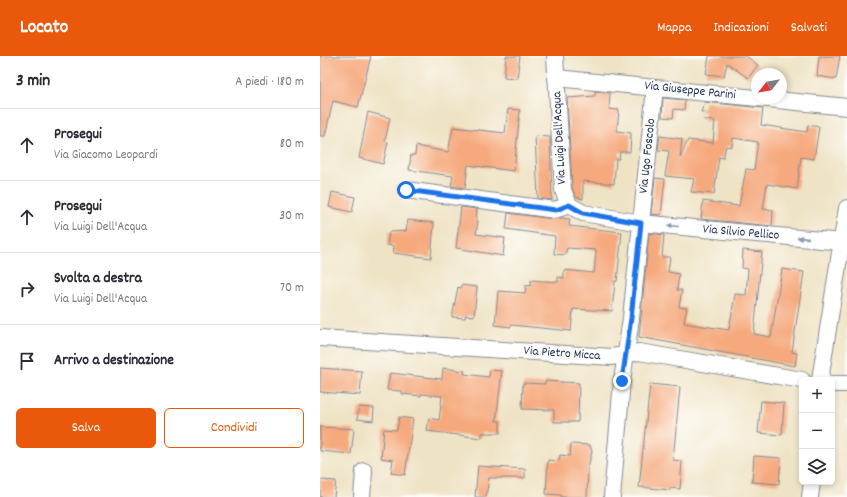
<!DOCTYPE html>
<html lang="it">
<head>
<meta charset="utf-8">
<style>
  body { margin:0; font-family:Dekko,sans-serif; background:#f7f7f7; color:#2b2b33 }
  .controls { position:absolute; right:12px; bottom:12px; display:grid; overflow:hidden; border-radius:6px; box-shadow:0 2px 6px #0003 }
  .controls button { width:36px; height:36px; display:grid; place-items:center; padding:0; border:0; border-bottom:1px solid #e1e1e2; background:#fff; color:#2b2b33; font:20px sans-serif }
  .compass { position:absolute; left:431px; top:12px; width:36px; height:36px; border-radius:50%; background:#fff; box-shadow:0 2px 6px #0003; rotate:239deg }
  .stop { position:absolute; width:12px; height:12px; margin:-9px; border:3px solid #1a73e8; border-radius:50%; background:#fff }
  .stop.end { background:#1a73e8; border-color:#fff; box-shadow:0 1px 4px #0008 }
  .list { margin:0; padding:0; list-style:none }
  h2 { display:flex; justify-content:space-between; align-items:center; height:52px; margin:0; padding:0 16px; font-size:17px }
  h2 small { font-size:13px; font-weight:400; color:#7c7c81 }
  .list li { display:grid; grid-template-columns:26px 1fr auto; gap:12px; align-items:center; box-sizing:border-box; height:72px; padding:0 16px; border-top:1px solid #e1e1e2 }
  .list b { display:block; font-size:15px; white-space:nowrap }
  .list p { margin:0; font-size:13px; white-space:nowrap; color:#7c7c81 }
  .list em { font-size:13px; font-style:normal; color:#7c7c81 }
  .actions { display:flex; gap:8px; padding:12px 16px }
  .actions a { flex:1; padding:9px 0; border:1px solid #ea580c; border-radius:6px; text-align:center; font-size:14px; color:#ea580c }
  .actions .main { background:#ea580c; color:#fff }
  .icon { flex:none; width:22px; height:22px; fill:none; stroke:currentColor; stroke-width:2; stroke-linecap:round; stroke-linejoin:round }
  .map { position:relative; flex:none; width:527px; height:441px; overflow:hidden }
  header { display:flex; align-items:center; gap:24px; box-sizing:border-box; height:56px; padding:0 20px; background:#ea580c; color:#fff }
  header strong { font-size:19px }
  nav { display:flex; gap:22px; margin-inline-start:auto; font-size:14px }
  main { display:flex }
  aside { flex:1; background:#fff }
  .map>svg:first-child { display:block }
  .building { fill:#f6a97d }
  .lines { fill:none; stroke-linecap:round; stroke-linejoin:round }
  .minor-casing { stroke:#858992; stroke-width:18 }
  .minor { stroke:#fff; stroke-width:16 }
  .oneway { fill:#8d97ae }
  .route { stroke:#1a73e8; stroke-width:5 }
  .labels { text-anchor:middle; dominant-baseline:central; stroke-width:4; stroke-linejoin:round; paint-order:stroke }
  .street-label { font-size:13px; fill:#1b2f5e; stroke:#fdfcf7 }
</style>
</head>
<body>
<header>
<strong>Locato</strong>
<nav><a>Mappa</a><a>Indicazioni</a><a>Salvati</a></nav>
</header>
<main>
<aside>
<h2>3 min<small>A piedi · 180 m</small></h2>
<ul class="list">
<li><svg class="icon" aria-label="ahead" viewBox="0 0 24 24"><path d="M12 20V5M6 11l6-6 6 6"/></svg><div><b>Prosegui</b><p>Via Giacomo Leopardi</p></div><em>80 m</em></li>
<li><svg class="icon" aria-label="ahead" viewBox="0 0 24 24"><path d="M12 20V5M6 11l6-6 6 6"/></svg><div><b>Prosegui</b><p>Via Luigi Dell'Acqua</p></div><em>30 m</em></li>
<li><svg class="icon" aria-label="right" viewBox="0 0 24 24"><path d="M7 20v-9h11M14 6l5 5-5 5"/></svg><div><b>Svolta a destra</b><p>Via Luigi Dell'Acqua</p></div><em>70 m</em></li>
<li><svg class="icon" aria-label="arrive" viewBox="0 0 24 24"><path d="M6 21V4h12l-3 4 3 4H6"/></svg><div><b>Arrivo a destinazione</b></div></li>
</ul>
<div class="actions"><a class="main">Salva</a><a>Condividi</a></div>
</aside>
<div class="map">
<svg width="527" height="441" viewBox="0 0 527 441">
  <rect width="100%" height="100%" fill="#fdfcf7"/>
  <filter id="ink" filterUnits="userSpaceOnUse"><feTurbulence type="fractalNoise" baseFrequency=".025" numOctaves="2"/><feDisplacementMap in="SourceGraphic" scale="8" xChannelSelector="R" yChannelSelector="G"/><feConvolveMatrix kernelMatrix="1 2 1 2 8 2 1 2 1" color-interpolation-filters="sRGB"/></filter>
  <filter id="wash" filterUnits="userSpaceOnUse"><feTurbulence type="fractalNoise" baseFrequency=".012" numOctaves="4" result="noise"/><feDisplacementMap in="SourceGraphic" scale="16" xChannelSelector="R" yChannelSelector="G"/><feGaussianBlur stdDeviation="0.9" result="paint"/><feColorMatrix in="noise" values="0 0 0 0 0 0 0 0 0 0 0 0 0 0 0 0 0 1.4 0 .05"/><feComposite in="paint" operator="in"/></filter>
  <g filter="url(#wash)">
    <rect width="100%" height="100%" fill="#efe3c5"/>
    <g id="blocks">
      <!-- building -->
      <g class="building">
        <path d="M0,0H51L38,51L13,45L5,80H0Z"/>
        <path d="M186,0H200L197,22L184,21Z"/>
        <path d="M389,0H426L438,9L428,22L407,7L404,20L386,18Z"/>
        <path d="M499,0H520L516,23L497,20Z"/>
        <path d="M275,35L290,37L289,53L299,54L297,75L311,77L310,96H300L299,103H296L294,128L263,125V143L256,141L252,132L247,42L275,40Z"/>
        <path d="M343,42L365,44L364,54L354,53L353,62L342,61Z"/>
        <path d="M385,46L443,52L441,69L487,76L488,69L499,71L494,103L481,101L477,133L447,128L443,153L453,154L452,170L381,163L383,145L419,150L426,113L434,114L438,86L413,82L412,91L406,90L403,102L399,101L394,138L371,136L374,123L345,120L349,95L338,94L340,80L362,83L360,102L368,84L393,87L395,65L384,64L385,56H381Z"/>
        <path d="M188,53L200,54L194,115L148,109L145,132L131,130L133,120L89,114L91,99H95L96,90L128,96L133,71L185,77Z"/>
        <path d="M48,56L70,62L65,85L68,86L63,108L39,102Z"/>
        <path d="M215,80L230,81L232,144L218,142Z"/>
        <path d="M335,122L345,123L341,159L331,158Z"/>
        <path d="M12,136L35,141L32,156L9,151Z"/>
        <path d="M141,151L157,153L156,165H158L156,178L185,182L183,200L136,192Z"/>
        <path d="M188,157L234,163L241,162L250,163L249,170L302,176L297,225H295L292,255L253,253L251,275L191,269V271L175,269L178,235L205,237L206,229L211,230V224L238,226V221L244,222V214L274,217L276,194L247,192L245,199L234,198L235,180L186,173Z"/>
        <path d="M88,164L114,167L111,202L73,197L74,190L67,189L69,176L86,175Z"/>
        <path d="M329,177L344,179L342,201H350L348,216L359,218L357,234H362L359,251L367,252L364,267L409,274L415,238L426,239L428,213L422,212L423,194L442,196L434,278L451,281L462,213L484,216L472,296L477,297L475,310L319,281Z"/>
        <path d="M141,229L157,231L154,260L146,259L145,262L132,261L138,231L141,232Z"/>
        <path d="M0,312L42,315L40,339L0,336Z"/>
        <path d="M123,312L145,315L144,318L169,321L170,314L182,315L176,365H180V377H162V382L107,375L109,362L119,364L122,340L101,338V340L82,338V335L67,334L70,317L122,323Z"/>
        <path d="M225,325L259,327L258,366H234V354L202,353L203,327L225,328Z"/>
        <path d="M330,328L360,331L353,404L362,405L360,433L350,432V434L319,431Z"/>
        <path d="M441,345L464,347L462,379L438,377Z"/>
        <path d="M39,351L54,352L53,365L37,363Z"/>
        <path d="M79,361L93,363L85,419L71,417L73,404L61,402L64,373L77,374Z"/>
        <path d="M0,371L34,373L31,398L0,395Z"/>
        <path d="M251,388L270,389L272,395L268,412L267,441H241V439L226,438L228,404L239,405L240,399L250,400Z"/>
        <path d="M434,400L461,402L459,428L432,426Z"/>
        <path d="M158,410L205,413V422H169L166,441H155Z"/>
        <path d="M0,424L16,425L14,441H0Z"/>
      </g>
    </g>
  </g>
  <g filter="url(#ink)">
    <use href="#blocks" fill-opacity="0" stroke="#858992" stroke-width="1"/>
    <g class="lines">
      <defs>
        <g id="minor">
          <path d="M235,0L243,134L249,149L263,157L321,167L311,262L302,325L292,441"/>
          <path d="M236,22L527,51"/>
          <path d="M335,32L321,167L522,186"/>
          <path d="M86,134L235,154L249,149"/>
          <path d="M0,282L292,301L319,296L482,324"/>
          <path d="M500,324L527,152"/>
          <path d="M512,328H527"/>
          <path d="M42,441L44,415"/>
          <path d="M490,441L492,426"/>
        </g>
      </defs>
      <!-- minor casing -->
      <use href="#minor" class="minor-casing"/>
      <!-- minor -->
      <use href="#minor" class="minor"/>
    </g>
    <!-- one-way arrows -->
    <defs><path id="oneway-solid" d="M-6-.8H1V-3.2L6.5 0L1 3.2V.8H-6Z"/></defs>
    <g class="oneway">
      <use href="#oneway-solid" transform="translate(353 170) rotate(-175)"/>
      <use href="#oneway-solid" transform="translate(483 182) rotate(-175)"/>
    </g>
  </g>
  <g class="lines" filter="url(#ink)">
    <!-- route -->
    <path class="route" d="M86,134L236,154L249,149L263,157L321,167L311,262L302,325"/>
  </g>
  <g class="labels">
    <!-- street labels -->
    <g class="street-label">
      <text transform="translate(370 35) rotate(6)">Via Giuseppe Parini</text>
      <text transform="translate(240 82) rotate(-93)">Via Luigi Dell'Acqua</text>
      <text transform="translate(328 100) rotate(-84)">Via Ugo Foscolo</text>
      <text transform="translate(421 177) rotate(5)">Via Silvio Pellico</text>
      <text transform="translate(242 298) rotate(4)">Via Pietro Micca</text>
    </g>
  </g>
</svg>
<div class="controls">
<button>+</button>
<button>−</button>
<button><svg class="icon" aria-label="layers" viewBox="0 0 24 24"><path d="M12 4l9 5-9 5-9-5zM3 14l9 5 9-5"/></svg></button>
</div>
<svg class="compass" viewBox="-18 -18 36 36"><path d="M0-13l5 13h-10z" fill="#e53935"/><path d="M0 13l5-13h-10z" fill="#7c7c81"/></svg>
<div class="stop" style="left:86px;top:134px"></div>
<div class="stop end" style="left:302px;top:325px"></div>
</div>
</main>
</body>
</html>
